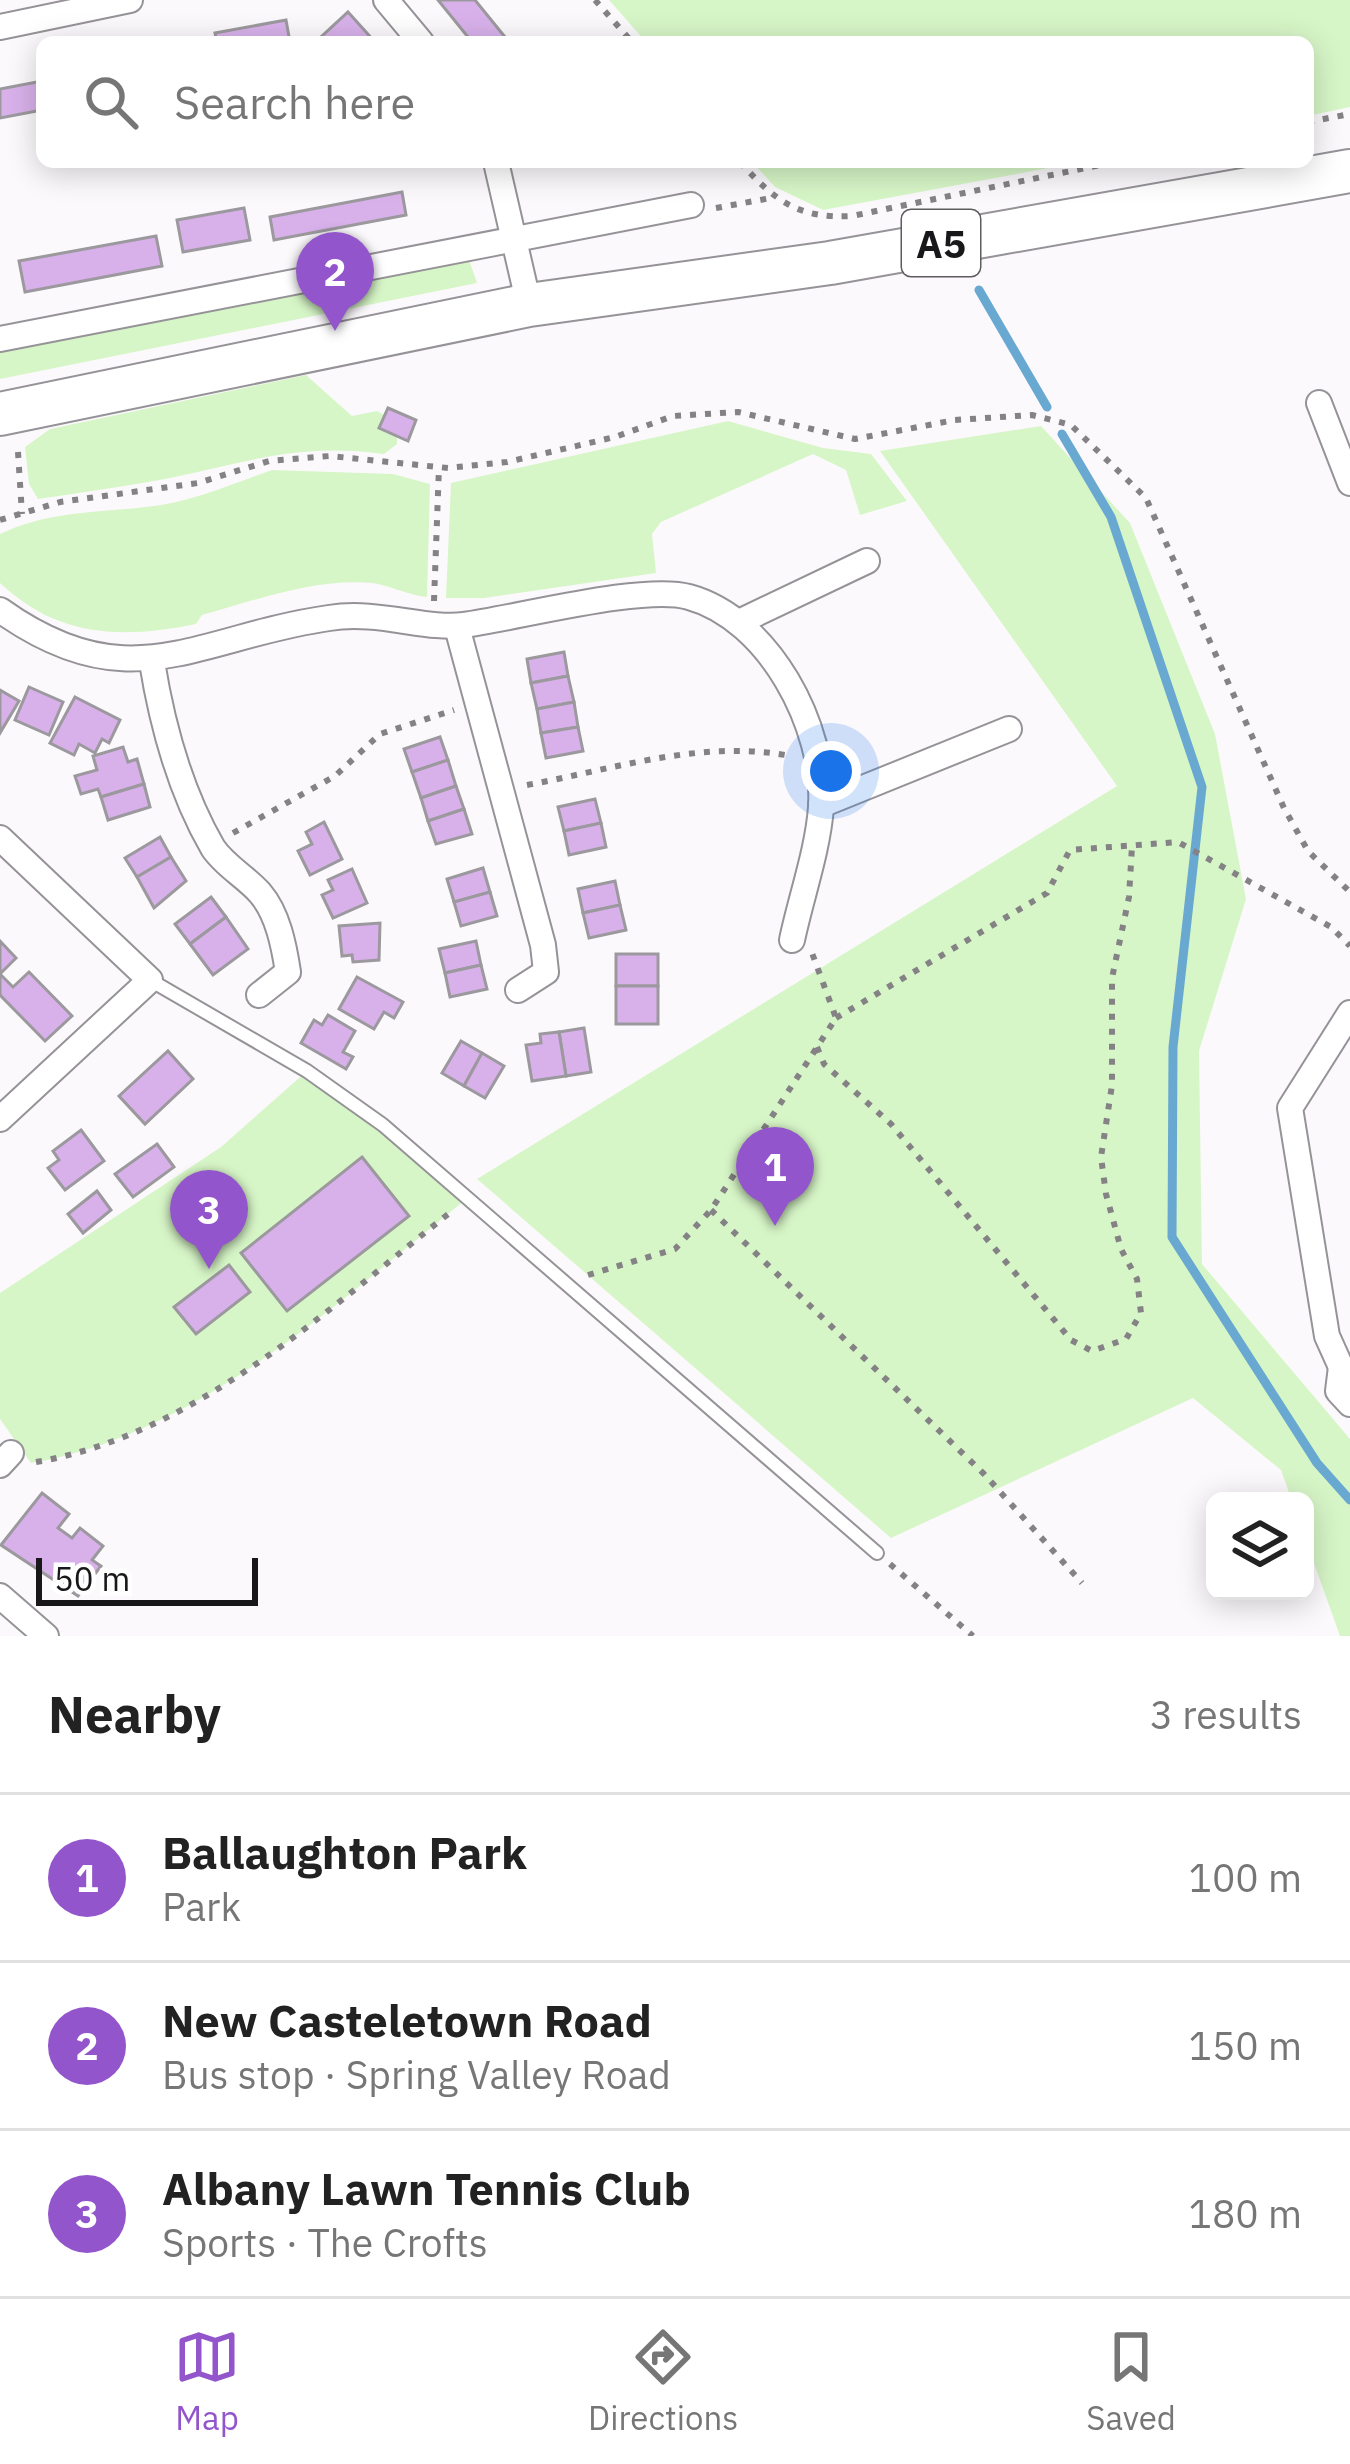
<!DOCTYPE html>
<html lang="en">
<head>
<meta charset="utf-8">
<style>
  body { margin:0; font-family:"IBM Plex Sans",sans-serif; background:#f2f2f2; color:#222 }
  .controls { position:absolute; right:36px; bottom:36px; display:grid; overflow:hidden; border-radius:18px; box-shadow:0 6px 30px #0003 }
  .controls button { width:108px; height:108px; display:grid; place-items:center; padding:0; border:0; border-bottom:3px solid #e0e0e0; background:#fff; color:#222; font:60px sans-serif }
  .scale { position:absolute; left:36px; bottom:30px; width:222px; box-sizing:border-box; padding-left:12px; border:6px solid #181719; border-top:0; font-size:33px; line-height:42px; white-space:nowrap; color:#181719; -webkit-text-stroke:9px #fff; paint-order:stroke }
  .you { position:absolute; left:831px; top:771px; width:42px; height:42px; margin:-30px; border:9px solid #fff; border-radius:50%; background:#1a73e8; box-shadow:0 0 0 18px #1a73e833 }
  .badge { display:grid; place-items:center; width:78px; height:78px; border-radius:50%; background:#9355cb; color:#fff; font-size:39px; font-weight:700 }
  .pin { position:absolute; translate:-50% -99px; filter:drop-shadow(0 3px 6px #0008) }
  .pin::after { content:''; position:absolute; top:63px; width:42px; height:36px; background:inherit; clip-path:polygon(0 0,100% 0,50% 100%) }
  .list { margin:0; padding:0; list-style:none }
  h2 { display:flex; justify-content:space-between; align-items:center; height:156px; margin:0; padding:0 48px; font-size:51px }
  h2 small { font-size:39px; font-weight:400; color:#767676 }
  .list li { display:grid; grid-template-columns:78px 1fr auto; gap:36px; align-items:center; box-sizing:border-box; height:168px; padding:0 48px; border-top:3px solid #e0e0e0 }
  .list b { display:block; font-size:45px; white-space:nowrap }
  .list p { margin:0; font-size:39px; white-space:nowrap; color:#767676 }
  .list em { font-size:39px; font-style:normal; color:#767676 }
  .icon { flex:none; width:66px; height:66px; fill:none; stroke:currentColor; stroke-width:2; stroke-linecap:round; stroke-linejoin:round }
  .map { position:relative; flex:none; width:1350px; height:1636px; overflow:hidden }
  .search { position:absolute; background:#fff; box-shadow:0 6px 30px #0003; left:36px; right:36px; top:36px; height:132px; display:flex; align-items:center; gap:30px; box-sizing:border-box; padding:0 42px; border-radius:18px; color:#767676; font-size:45px }
  .sheet { height:660px; background:#fff }
  nav { display:flex; justify-content:space-around; align-items:center; box-sizing:border-box; height:168px; border-top:3px solid #e0e0e0; background:#fff; font-size:33px; color:#767676 }
  nav a { display:grid; justify-items:center; gap:6px }
  nav .on { color:#9355cb }
  .map>svg:first-child { display:block }
  .green { fill:#d7f6c7 }
  .lines { fill:none; stroke-linecap:round; stroke-linejoin:round }
  .stream { stroke:#69a9d1; stroke-width:9 }
  .building { fill:#d8b1ea; stroke:#9c999e; stroke-width:3 }
  .service-casing { stroke:#969398; stroke-width:16 }
  .minor-casing { stroke:#969398; stroke-width:28 }
  .trunk-casing { stroke:#969398; stroke-width:46 }
  .path { stroke:#848285; stroke-width:6; stroke-dasharray:6 9; stroke-linecap:butt }
  .service { stroke:#fff; stroke-width:12 }
  .minor { stroke:#fff; stroke-width:24 }
  .trunk { stroke:#fff; stroke-width:42 }
  .labels { text-anchor:middle; dominant-baseline:central; stroke-width:12; stroke-linejoin:round; paint-order:stroke }
  .shield { fill:#fff; stroke:#5d5d5e; stroke-width:3 }
  .shield-label { font-size:39px; font-weight:bold; fill:#181719 }
</style>
</head>
<body>
<div class="map">
<svg width="1350" height="1636" viewBox="0 0 1350 1636">
  <rect width="100%" height="100%" fill="#fcf9fd"/>
  <!-- green -->
  <g class="green">
    <path d="M609,0H1350V107L1308,116V42H646Z"/>
    <path d="M752,162H1081L823,210L775,187Z"/>
    <path d="M468,257L477,283L0,379V351Z"/>
    <path d="M306,375L352,416L377,411L397,422V444L384,454C301,443 254,460 175,477C130,486 84,492 38,499L29,484L25,447L50,429Z"/>
    <path d="M728,421L823,448L871,454L907,501L860,515L846,470L813,454L661,522L652,534L656,573L484,598H446L451,483Z"/>
    <path d="M1041,426L1130,523L1215,734L1246,899L1199,1051L1202,1264L1350,1439V1636H1340L1305,1538V1501H1292L1281,1470L1193,1398L891,1538L477,1179L1117,786L880,451Z"/>
    <path d="M272,470L393,474L430,484L427,597C408,595 388,585 372,583C315,578 256,600 202,615L196,624C123,639 58,638 0,583V534C49,511 94,513 146,507C189,503 232,484 272,470Z"/>
    <path d="M307,1071L470,1196C340,1300 200,1434 31,1463L0,1419V1293L221,1147Z"/>
  </g>
  <g class="lines">
    <!-- stream -->
    <g class="stream">
      <path d="M979,290L1047,407"/>
      <path d="M1062,434L1111,517L1202,787L1173,1047L1172,1237L1317,1463L1350,1500"/>
    </g>
  </g>
  <!-- building -->
  <g class="building">
    <path d="M438,0H475L509,42H472Z"/>
    <path d="M348,12L375,42H325L321,37Z"/>
    <path d="M286,20L290,42H217L215,33Z"/>
    <path d="M42,81V110L0,118V89Z"/>
    <path d="M402,192L406,215L274,240L270,217Z"/>
    <path d="M244,208L250,240L183,252L177,220Z"/>
    <path d="M156,236L162,266L25,292L19,261Z"/>
    <path d="M388,408L416,420L408,441L379,428Z"/>
    <path d="M564,652L568,676L531,683L527,659Z"/>
    <path d="M568,676L574,702L537,709L531,683Z"/>
    <path d="M29,687L63,702L49,735L15,720Z"/>
    <path d="M0,690L19,701L0,733Z"/>
    <path d="M75,697L120,720L109,743L102,739L95,753L79,744L74,755L50,743Z"/>
    <path d="M574,702L578,727L541,733L537,709Z"/>
    <path d="M578,727L583,751L546,758L541,733Z"/>
    <path d="M440,737L448,760L412,772L404,749Z"/>
    <path d="M123,747L128,762L137,759L144,784L101,797L98,789L81,794L75,776L97,770L93,756Z"/>
    <path d="M448,760L456,786L421,798L412,772Z"/>
    <path d="M144,784L150,807L108,820L101,797Z"/>
    <path d="M456,786L464,809L428,821L421,798Z"/>
    <path d="M595,799L601,823L564,831L558,807Z"/>
    <path d="M464,809L472,834L436,844L428,821Z"/>
    <path d="M324,822L342,859L310,875L298,851L312,844L306,832Z"/>
    <path d="M601,823L606,847L569,855L564,831Z"/>
    <path d="M160,837L171,857L137,877L125,858Z"/>
    <path d="M171,857L186,881L154,908L137,877Z"/>
    <path d="M483,868L490,892L454,902L447,879Z"/>
    <path d="M352,869L367,903L333,918L322,895L333,890L328,880Z"/>
    <path d="M615,881L620,905L583,913L578,889Z"/>
    <path d="M490,892L497,916L461,926L454,902Z"/>
    <path d="M211,897L226,917L190,944L175,924Z"/>
    <path d="M620,905L626,930L589,938L583,913Z"/>
    <path d="M226,917L248,949L213,975L190,944Z"/>
    <path d="M380,923L379,960L353,962L352,955L342,956L339,926Z"/>
    <path d="M0,941L16,958L0,974Z"/>
    <path d="M476,941L481,965L445,973L439,949Z"/>
    <rect x="616" y="954" width="42" height="32"/>
    <path d="M481,965L487,989L450,997L445,973Z"/>
    <path d="M29,972L72,1016L45,1041L0,995V974L13,987Z"/>
    <path d="M357,977L403,1002L394,1018L384,1012L374,1029L339,1009Z"/>
    <rect x="616" y="986" width="42" height="38"/>
    <path d="M328,1015L355,1031L343,1052L353,1057L346,1069L301,1043L314,1020L322,1025Z"/>
    <path d="M584,1028L591,1072L566,1076L559,1032Z"/>
    <path d="M559,1032L566,1076L532,1081L526,1045L541,1043L540,1034Z"/>
    <path d="M461,1041L482,1053L464,1086L442,1073Z"/>
    <path d="M168,1051L193,1079L145,1124L119,1096Z"/>
    <path d="M482,1053L504,1066L485,1098L464,1086Z"/>
    <path d="M81,1130L104,1161L65,1190L48,1168L59,1160L53,1151Z"/>
    <path d="M157,1144L174,1167L133,1197L115,1174Z"/>
    <path d="M362,1157L409,1216L287,1311L241,1253Z"/>
    <path d="M97,1191L111,1210L83,1233L68,1214Z"/>
    <path d="M229,1265L250,1292L196,1334L174,1307Z"/>
    <path d="M42,1493L69,1514L58,1528L72,1538L80,1528L103,1546L92,1560L101,1566L78,1596L1,1545Z"/>
  </g>
  <g class="lines">
    <defs>
      <path id="service" d="M150,980L307,1071L383,1125L877,1553"/>
      <g id="minor">
        <path d="M386,0L421,42"/>
        <path d="M0,27L130,0"/>
        <path d="M496,162L529,305"/>
        <path d="M0,339L691,205"/>
        <path d="M1319,403L1350,483"/>
        <path d="M0,610C130,703 196,637 329,618C378,610 426,630 464,625C517,618 643,584 689,597C769,619 826,727 821,807C818,850 801,897 792,940"/>
        <path d="M739,622L867,561"/>
        <path d="M457,627L543,945L546,972L518,990"/>
        <path d="M152,662C162,724 181,793 213,848C225,866 246,877 260,893C278,914 284,946 288,972L259,995"/>
        <path d="M821,805L1009,729"/>
        <path d="M0,838L150,980L0,1119"/>
        <path d="M1350,1013L1290,1108L1327,1336L1341,1367L1350,1374"/>
        <path d="M1341,1367L1338,1391L1350,1404"/>
        <path d="M0,1465L11,1453"/>
        <path d="M0,1596L46,1636"/>
      </g>
      <path id="trunk" d="M0,414L529,305L830,263L1350,171"/>
    </defs>
    <!-- service casing -->
    <use href="#service" class="service-casing"/>
    <!-- minor casing -->
    <use href="#minor" class="minor-casing"/>
    <!-- trunk casing -->
    <use href="#trunk" class="trunk-casing"/>
    <!-- path -->
    <g class="path">
      <path d="M595,0L632,42"/>
      <path d="M1308,122L1350,114"/>
      <path d="M740,162C775,201 798,219 852,216L1115,162"/>
      <path d="M716,208L771,198"/>
      <path d="M18,452L22,514"/>
      <path d="M0,520L60,502L198,483L269,461L330,456L448,468L507,462L615,437L673,416L738,412L855,439L955,420L1032,415L1071,425L1146,498L1284,808L1308,851L1350,892"/>
      <path d="M434,601L439,467"/>
      <path d="M527,785C615,769 702,739 791,756"/>
      <path d="M233,833L335,776L380,734L454,710"/>
      <path d="M836,1018L1047,893L1070,850L1178,842L1331,927L1350,946"/>
      <path d="M817,1047L824,1064L891,1124L1071,1340L1092,1351L1126,1339L1141,1313L1137,1279L1121,1249L1106,1194L1101,1157L1112,1085V978L1129,897L1132,846"/>
      <path d="M711,1210L984,1474L1082,1583"/>
      <path d="M588,1275L675,1249L711,1210L836,1018L812,953"/>
      <path d="M36,1462C196,1435 329,1308 452,1211"/>
      <path d="M890,1564L973,1636"/>
    </g>
    <!-- service -->
    <use href="#service" class="service"/>
    <!-- minor -->
    <use href="#minor" class="minor"/>
    <!-- trunk -->
    <use href="#trunk" class="trunk"/>
  </g>
  <g class="labels">
    <!-- shield labels -->
    <rect class="shield" x="902" y="210" width="78" height="66" rx="9"/>
    <g class="shield-label">
      <text x="941" y="243">A5</text>
    </g>
  </g>
</svg>
<div class="controls">
<button><svg class="icon" aria-label="layers" viewBox="0 0 24 24"><path d="M12 4l9 5-9 5-9-5zM3 14l9 5 9-5"/></svg></button>
</div>
<div class="scale">50 m</div>
<div class="you"></div>
<div class="pin badge" style="left:775px;top:1226px">1</div>
<div class="pin badge" style="left:335px;top:331px">2</div>
<div class="pin badge" style="left:209px;top:1269px">3</div>
<div class="search"><svg class="icon" aria-label="search" viewBox="0 0 24 24"><circle cx="10" cy="10" r="6"/><path d="M15 15l6 6"/></svg>Search here</div>
</div>
<section class="sheet">
<h2>Nearby<small>3 results</small></h2>
<ul class="list">
<li><span class="badge">1</span><div><b>Ballaughton Park</b><p>Park</p></div><em>100 m</em></li>
<li><span class="badge">2</span><div><b>New Casteletown Road</b><p>Bus stop · Spring Valley Road</p></div><em>150 m</em></li>
<li><span class="badge">3</span><div><b>Albany Lawn Tennis Club</b><p>Sports · The Crofts</p></div><em>180 m</em></li>
</ul>
</section>
<nav>
<a class="on"><svg class="icon" aria-label="map" viewBox="0 0 24 24"><path d="M3 6l6-2 6 2 6-2v14l-6 2-6-2-6 2zM9 4v14M15 6v14"/></svg>Map</a>
<a><svg class="icon" aria-label="directions" viewBox="0 0 24 24"><path d="M12 3l9 9-9 9-9-9zM9 14v-3h6M13 9l2 2-2 2"/></svg>Directions</a>
<a><svg class="icon" aria-label="saved" viewBox="0 0 24 24"><path d="M7 4h10v16l-5-4-5 4z"/></svg>Saved</a>
</nav>
</body>
</html>
